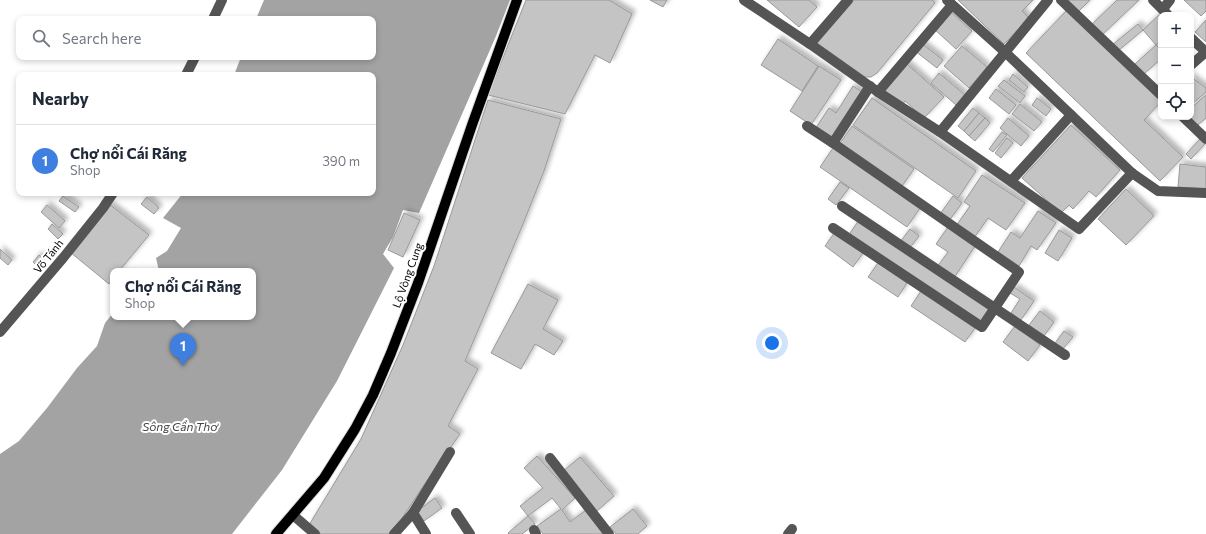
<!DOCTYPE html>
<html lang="en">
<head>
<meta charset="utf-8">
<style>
  body { margin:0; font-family:Commissioner,sans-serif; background:#f2f2f3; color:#1f2937 }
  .controls { position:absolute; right:12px; top:12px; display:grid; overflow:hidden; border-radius:8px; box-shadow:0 2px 6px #0003 }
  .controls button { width:36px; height:36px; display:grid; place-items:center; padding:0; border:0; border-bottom:1px solid #e0e1e3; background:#fff; color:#1f2937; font:20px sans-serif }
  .you { position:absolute; left:772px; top:343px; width:14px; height:14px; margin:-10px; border:3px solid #fff; border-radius:50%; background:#1a73e8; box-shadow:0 0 0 6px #1a73e833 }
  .badge { display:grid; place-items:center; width:26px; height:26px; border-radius:50%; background:#000; color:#fff; font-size:13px; font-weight:700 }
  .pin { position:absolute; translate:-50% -33px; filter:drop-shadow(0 1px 2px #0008) }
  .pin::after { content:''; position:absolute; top:21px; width:14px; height:12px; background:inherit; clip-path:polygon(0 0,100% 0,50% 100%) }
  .popup { position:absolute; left:110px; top:268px; width:146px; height:52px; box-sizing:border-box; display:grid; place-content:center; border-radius:8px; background:#fff; filter:drop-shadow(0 1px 3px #0005); font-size:13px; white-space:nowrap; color:#747a83 }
  .popup b { font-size:15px; color:#1f2937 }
  .popup::after { content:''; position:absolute; left:50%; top:100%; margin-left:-8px; border:8px solid transparent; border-top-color:#fff }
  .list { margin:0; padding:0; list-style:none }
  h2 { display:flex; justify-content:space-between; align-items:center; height:52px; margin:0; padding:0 16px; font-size:17px }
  h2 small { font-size:13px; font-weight:400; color:#747a83 }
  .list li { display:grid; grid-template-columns:26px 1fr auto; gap:12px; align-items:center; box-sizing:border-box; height:72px; padding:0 16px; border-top:1px solid #e0e1e3 }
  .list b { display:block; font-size:15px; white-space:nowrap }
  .list p { margin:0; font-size:13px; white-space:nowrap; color:#747a83 }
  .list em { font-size:13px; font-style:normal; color:#747a83 }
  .icon { flex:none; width:22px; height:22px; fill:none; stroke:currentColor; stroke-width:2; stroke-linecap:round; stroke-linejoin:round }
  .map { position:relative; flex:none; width:1206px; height:534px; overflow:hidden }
  .search { position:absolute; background:#fff; box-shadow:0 2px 6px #0003; left:16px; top:16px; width:360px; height:44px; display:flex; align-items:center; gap:10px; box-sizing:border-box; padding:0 14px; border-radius:8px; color:#747a83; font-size:15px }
  .panel { position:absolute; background:#fff; box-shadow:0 2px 6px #0003; left:16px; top:72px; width:360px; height:124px; border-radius:8px }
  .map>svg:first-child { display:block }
  .water { fill:#a3a3a3 }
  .building { fill:#c4c4c4; stroke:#999; filter:url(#shadow) }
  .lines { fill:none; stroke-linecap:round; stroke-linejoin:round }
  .major-casing { stroke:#dbdbdb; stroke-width:12 }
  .minor { stroke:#555; stroke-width:10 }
  .major { stroke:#000; stroke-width:10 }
  .labels { text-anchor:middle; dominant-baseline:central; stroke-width:4; stroke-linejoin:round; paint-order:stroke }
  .street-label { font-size:11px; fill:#000; stroke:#fff }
  .water-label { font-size:12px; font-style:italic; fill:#444; stroke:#fff }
</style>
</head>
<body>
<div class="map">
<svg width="1206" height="534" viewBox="0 0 1206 534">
  <defs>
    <filter id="shadow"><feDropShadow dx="3.5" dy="-3.5" stdDeviation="2" flood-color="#0004"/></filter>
  </defs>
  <rect width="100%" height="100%" fill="#fff"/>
  <!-- water -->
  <path class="water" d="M264,0H510L496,36L419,213L403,210L393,237L383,254L394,268L337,381L282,470L232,534H0V454L19,441L47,408L77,368L97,346L105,323L113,313V317H253V271H159L156,258L167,251L181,228L163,218L183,193H373V75H234L241,57H373V19H256Z"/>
  <!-- building -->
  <g class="building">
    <path d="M526,0H609L632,14L610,63L595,55L565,114L488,95Z"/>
    <path d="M650,0H667L663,7Z"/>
    <path d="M767,0H809L817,7L799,27Z"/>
    <path d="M854,0H932L935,3L877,73L871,77H865L817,43Z"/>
    <path d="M958,0H1033L1022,11L1029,18L1004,44Z"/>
    <path d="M1067,0H1090L1079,11Z"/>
    <path d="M1117,0H1139L1101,36L1091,25Z"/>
    <path d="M1184,0H1206V11L1201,16Z"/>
    <path d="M1067,10L1161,100V102L1144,120L1183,157L1160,181L1026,53Z"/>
    <path d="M950,11L972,31L956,49L934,29Z"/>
    <path d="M1163,11L1161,15V40L1156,45L1143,30Z"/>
    <path d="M1206,20V42L1195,32Z"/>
    <path d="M1138,24L1143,30L1118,51L1112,45Z"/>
    <path d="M778,39L818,66L802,91L761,65Z"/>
    <path d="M921,43L943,60L937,68L915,51Z"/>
    <path d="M1156,45L1161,50V59L1144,74L1135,64Z"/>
    <path d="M962,46L987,67L969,88L944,66Z"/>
    <path d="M906,63L944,97L924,118L905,101L903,104L882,89Z"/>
    <path d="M819,66L841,80L811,125L790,111Z"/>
    <path d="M939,73L965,95L956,105L931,83Z"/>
    <path d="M1013,74L1028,87L1024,92L1009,80Z"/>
    <path d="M1191,77L1206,88V92L1192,104L1191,103Z"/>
    <path d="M1004,80L1025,96L1020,103L998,86Z"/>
    <path d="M853,86L865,94L834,141L815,129L829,108L836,113Z"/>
    <path d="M996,89L1016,105L1009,114L989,98Z"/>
    <path d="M1206,95V118L1197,126L1188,117H1191V108Z"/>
    <path d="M872,98L976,171L958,198L853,125Z"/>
    <path d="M1037,98L1051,109L1046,116L1032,105Z"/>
    <path d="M488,100L561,119L544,171L523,224L465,361L478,369L448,426L460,434L424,485L395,529L390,534H321L309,525L361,439L403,345L434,266Z"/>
    <path d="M1020,104L1042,122L1034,131L1012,114Z"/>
    <path d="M973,108L979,113L964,131L958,126Z"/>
    <path d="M979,113L985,118L969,136L964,131Z"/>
    <path d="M985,118L990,123L975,141L969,136Z"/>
    <path d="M1008,118L1029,136L1021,146L1000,128Z"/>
    <path d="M1071,125L1120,170L1096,197L1089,191L1073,209L1069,205L1061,213L1022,178Z"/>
    <path d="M852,126L914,169L900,189L838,146Z"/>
    <path d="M1002,132L1007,135L993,152L989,149Z"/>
    <path d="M1007,138L1013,143L1001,158L995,153Z"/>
    <path d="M1200,139L1205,144L1191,159L1186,154Z"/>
    <path d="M833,148L920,208L907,227L820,167Z"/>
    <path d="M1180,164L1206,167V189L1178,187Z"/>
    <path d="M982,175L1025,203L1006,230L988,218L974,238L956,226L970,206L964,202Z"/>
    <path d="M840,182L849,188L836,205L828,199Z"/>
    <path d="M1126,189L1154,216L1126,245L1098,219Z"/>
    <path d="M63,196L79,207L75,212L59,201Z"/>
    <path d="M953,196L962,203L949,221L940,214Z"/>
    <path d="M147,197L159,208L154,214L141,204Z"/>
    <path d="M109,204L149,235L119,271H113V279L109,284L70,252Z"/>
    <path d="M47,205L65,221L59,228L41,212Z"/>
    <path d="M1038,211L1056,223L1037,250L1031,246L1019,266L998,252L1011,232L1020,238Z"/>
    <path d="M404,213L420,220L403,257L388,250Z"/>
    <path d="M859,220L990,307L979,323L848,236Z"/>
    <path d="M52,224L63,234L58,239L48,229Z"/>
    <path d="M948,227L975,246L954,278L937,267L948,252L936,244Z"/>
    <path d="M910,229L919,236L909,249L900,242Z"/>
    <path d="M1059,230L1072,238L1058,261L1045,253Z"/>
    <path d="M835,232L863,253L853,267L825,246Z"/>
    <path d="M0,249L12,260L8,265L0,258Z"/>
    <path d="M39,255L43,258L37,266L33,262Z"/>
    <path d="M878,263L907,283L898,297L868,277Z"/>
    <path d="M528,284L558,300L543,329L563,341L554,355L535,344L521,369L491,353Z"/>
    <path d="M1014,287L1034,301L1021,320L1011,313L1020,299L1010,293Z"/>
    <path d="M921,291L975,328L965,342L911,306Z"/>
    <path d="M1040,311L1054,322L1044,336L1029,325Z"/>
    <path d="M1015,326L1040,345L1028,361L1003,342Z"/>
    <path d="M1064,331L1073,337L1063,349L1055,343Z"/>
    <path d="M537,456L575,498L562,510L570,522L586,510L604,534H543L537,526L561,509L552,498L528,516L520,506L543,488L524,468Z"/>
    <path d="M580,457L614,496L596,512L562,472Z"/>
    <path d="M435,498L442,508L424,521L417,511Z"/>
    <path d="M633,509L647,526L638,534H616L610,527Z"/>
    <path d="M528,516L535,524L522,534H509L508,533Z"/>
  </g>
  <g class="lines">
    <defs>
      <path id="major" d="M276,534L324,478L355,429L373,395L391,353L418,283L472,125L517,0"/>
    </defs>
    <!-- major casing -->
    <use href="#major" class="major-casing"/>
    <!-- minor -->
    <g class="minor">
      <path d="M744,0L810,44L878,92L940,132L1079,229L1132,173"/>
      <path d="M947,0L1005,52L1132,173L1158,191L1206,193"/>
      <path d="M1061,0L1161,95"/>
      <path d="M1153,0L1168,15"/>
      <path d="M1163,9L1170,0"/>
      <path d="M213,19L222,0"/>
      <path d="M1191,38L1206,52L1191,65"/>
      <path d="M810,44L848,0"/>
      <path d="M186,75L195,57"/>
      <path d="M878,92L952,5"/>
      <path d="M1183,117L1206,139"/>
      <path d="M807,126L833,143L1019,272L982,327L833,228"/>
      <path d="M940,132L1048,0"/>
      <path d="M833,143L870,86"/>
      <path d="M1011,181L1071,115"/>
      <path d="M842,206L1065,355"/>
      <path d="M0,332L63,258L103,208L113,193"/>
      <path d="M550,458L609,534"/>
      <path d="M413,513L426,534"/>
      <path d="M456,513L470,534"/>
      <path d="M293,515L315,534"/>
      <path d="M534,530L536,534"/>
      <path d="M394,534L413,513L450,452"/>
      <path d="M788,534L792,529"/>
    </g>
    <!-- major -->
    <use href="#major" class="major"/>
  </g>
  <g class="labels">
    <!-- street labels -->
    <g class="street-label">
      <text transform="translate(48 256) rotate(-51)">Võ Tánh</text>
      <text transform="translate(407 275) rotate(-70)">Lộ Vòng Cung</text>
    </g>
    <!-- water labels -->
    <g class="water-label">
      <text x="180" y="426">Sông Cần Thơ</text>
    </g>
  </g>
</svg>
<div class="controls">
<button>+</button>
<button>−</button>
<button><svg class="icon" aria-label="locate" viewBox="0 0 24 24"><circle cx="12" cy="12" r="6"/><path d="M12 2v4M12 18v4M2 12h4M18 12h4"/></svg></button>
</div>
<div class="you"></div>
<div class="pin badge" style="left:183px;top:366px;background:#3f7fe0">1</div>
<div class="popup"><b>Chợ nổi Cái Răng</b>Shop</div>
<div class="search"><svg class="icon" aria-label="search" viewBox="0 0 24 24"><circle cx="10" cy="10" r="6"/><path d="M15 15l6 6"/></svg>Search here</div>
<section class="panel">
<h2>Nearby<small></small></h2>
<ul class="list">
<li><span class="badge" style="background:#3f7fe0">1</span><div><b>Chợ nổi Cái Răng</b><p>Shop</p></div><em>390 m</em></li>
</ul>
</section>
</div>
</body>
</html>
